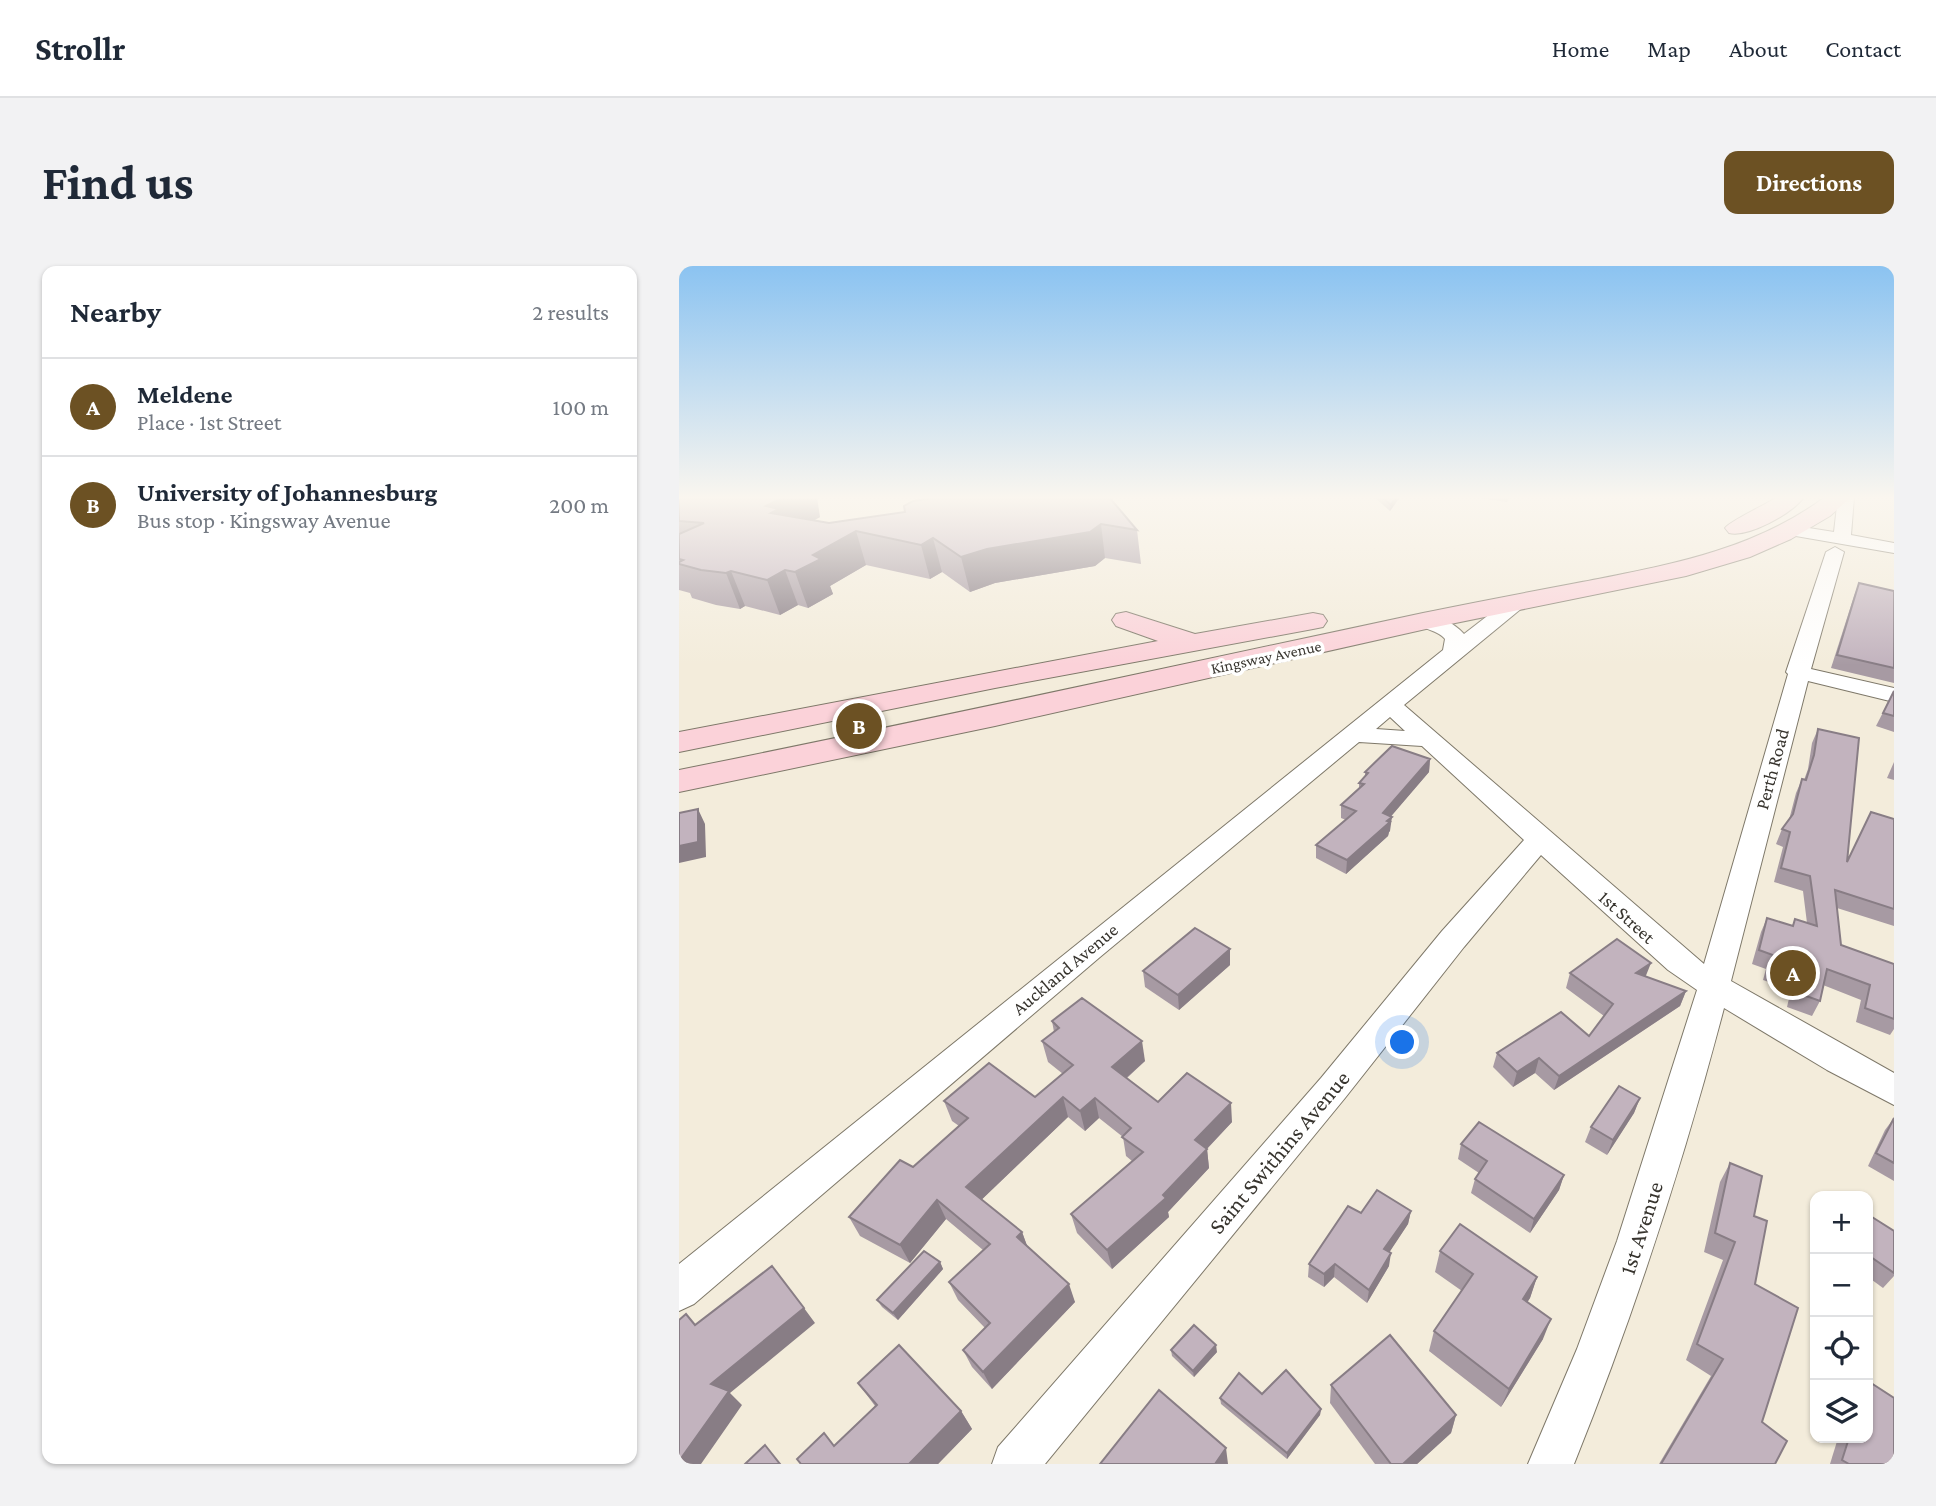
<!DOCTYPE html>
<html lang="en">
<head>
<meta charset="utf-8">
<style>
  body { margin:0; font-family:"Crimson Pro",serif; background:#f2f2f3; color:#1f2937 }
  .controls { position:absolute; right:21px; bottom:21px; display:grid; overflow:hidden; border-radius:14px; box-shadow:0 2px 5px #0004 }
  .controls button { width:63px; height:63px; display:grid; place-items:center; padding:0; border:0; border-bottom:2px solid #e0e1e3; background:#fff; color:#1f2937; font:35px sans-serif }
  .you { position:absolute; left:724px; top:777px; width:24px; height:24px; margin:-18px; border:5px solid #fff; border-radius:50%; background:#1a73e8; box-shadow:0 0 0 10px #1a73e833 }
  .badge { display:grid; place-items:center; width:46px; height:46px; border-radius:50%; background:#6c5123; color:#fff; font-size:23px; font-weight:700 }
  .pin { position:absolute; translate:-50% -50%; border:4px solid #fff; box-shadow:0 2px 7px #0006 }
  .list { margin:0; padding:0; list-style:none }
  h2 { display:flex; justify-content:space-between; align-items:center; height:91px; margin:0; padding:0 28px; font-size:30px }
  h2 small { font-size:23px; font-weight:400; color:#747a83 }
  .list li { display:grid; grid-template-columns:46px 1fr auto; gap:21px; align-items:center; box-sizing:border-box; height:98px; padding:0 28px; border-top:2px solid #e0e1e3 }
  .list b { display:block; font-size:26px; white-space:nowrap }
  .list p { margin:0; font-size:23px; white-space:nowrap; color:#747a83 }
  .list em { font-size:23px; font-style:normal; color:#747a83 }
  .icon { flex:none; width:38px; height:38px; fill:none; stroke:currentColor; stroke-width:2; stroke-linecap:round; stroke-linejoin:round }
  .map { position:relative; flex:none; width:1215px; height:1198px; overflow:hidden; border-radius:14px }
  header { display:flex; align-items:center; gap:42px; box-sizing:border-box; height:98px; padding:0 35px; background:#fff; border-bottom:2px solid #e0e1e3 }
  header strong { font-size:33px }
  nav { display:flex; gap:38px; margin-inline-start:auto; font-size:24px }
  .intro { display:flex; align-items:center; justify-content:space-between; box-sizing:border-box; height:168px; padding:0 42px }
  h1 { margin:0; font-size:49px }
  .button { padding:18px 32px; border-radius:14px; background:#6c5123; color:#fff; font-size:24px; font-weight:700 }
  main { display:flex; gap:42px; padding:0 42px }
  aside { flex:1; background:#fff; border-radius:14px; box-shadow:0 2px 5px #0004 }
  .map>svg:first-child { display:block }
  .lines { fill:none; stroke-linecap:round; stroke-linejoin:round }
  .street-casing { stroke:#7e7869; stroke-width:2 }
  .secondary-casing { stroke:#7e7869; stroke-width:2 }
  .street { fill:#fff; fill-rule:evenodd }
  .secondary { fill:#fbd2d9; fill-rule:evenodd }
  .wall { fill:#a79aa3 }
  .shaded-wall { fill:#887d85 }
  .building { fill:#c2b3be; stroke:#887d85; stroke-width:2 }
  .labels { text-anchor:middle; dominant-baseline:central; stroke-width:7; stroke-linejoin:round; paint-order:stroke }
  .far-street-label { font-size:16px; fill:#37342e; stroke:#fff }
  .street-label { font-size:19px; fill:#37342e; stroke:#fff }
  .near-street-label { font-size:23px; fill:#37342e; stroke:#fff }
</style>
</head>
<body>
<header>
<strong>Strollr</strong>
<nav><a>Home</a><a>Map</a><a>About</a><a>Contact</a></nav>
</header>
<div class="intro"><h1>Find us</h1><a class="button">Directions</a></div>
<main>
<aside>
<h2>Nearby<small>2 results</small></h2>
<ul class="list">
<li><span class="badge">A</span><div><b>Meldene</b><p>Place · 1st Street</p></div><em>100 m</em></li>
<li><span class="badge">B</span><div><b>University of Johannesburg</b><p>Bus stop · Kingsway Avenue</p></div><em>200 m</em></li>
</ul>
</aside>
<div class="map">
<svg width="1215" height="1198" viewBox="0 0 1215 1198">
  <rect width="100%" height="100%" fill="#f3ecdb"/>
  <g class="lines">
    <defs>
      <g id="street">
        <path d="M1159,231H1175L1172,269L1215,277V287L1111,269L1102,264L1111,259L1155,266Z"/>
        <path d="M1156,281L1165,286L1132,403L1215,422V436L1129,415L1052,715L1215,807V839L1148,804L1045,742C1004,898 955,1049 895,1198H849L898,1083L938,975L1018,724L989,704L862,589L785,681L666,832L366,1198H313L319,1181L642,812L763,665L845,574L743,480L680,476L421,691L15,1038L0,1045V998L764,384L766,373C758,363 744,365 737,355L740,351C756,347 774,356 785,368L829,334H843L846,338L843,342L725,439L1025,698L1109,408L1107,406L1147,286ZM711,451L726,465L697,463Z"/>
      </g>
      <g id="secondary">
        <path d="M1098,231H1125C1114,247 1069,272 1050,267L1046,262C1051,255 1088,238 1098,231Z"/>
        <path d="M1146,231H1172L1151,250L1112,273L1071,291L1007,310L747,363L316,460L0,526V504C249,454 496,400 744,347C802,335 861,324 919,313C1000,297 1079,281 1146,231Z"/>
        <path d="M447,346L516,368L634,347L644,349L648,355L644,361L634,363L316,422L0,486V466L479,375L437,360L433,354L437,348Z"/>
      </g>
    </defs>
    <!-- street casing -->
    <use href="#street" class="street-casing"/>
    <!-- secondary casing -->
    <use href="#secondary" class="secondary-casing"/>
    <!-- street -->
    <use href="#street" class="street"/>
    <!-- secondary -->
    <use href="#secondary" class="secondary"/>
  </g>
  <!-- wall -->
  <g class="wall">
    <path d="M0,231L141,251L134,255L150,257L226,246L263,231L458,264L462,298L426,292L416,300L316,317L291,326L263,306L251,313L187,299L151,320L154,328L129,342L119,339L101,349L66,340L61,343L37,339L13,332L11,327L0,324Z"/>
    <path d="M695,231H721L711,245Z"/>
    <path d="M795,231H831L828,236Z"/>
    <path d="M1180,317L1215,325V417L1152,402L1175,330Z"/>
    <path d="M1215,425V466L1197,460Z"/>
    <path d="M1139,463L1168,595L1215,553V660L1158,642L1162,679L1215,698V763L1211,769L1177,756L1182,734L1144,719L1141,735L1133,750L1108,741L1112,724L1084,714L1087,703L1073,698L1082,666L1088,652L1113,660L1116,653L1128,657L1124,625L1095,616L1104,581L1097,578L1103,563L1110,554L1117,527L1123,513L1125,514L1129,503L1133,477Z"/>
    <path d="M751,493L750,506L711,551V565L710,566L709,570L667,608L637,592V579L667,554L662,552V539L680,523V517L686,511V506Z"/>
    <path d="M1215,496V514L1208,512Z"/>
    <path d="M551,699L500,744L466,721L464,705Z"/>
    <path d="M891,707L966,711L1007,725L1001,740L875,824L856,807L834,821L814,801L818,787L910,770L925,750L887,722Z"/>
    <path d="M373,755L466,795L448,812L479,836L553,856L528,883L530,902L489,946L490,951L433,1003L398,967L392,948L453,895L447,890L444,871L420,852L406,865L389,851L302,934L343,966L348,980L396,1036L313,1123L293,1101L284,1084L306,1062L279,1034L270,1016L304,984L267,953L231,997L181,970L170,951L234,901L280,860L273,855L265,835L356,831L384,808L369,796L363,775L375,766Z"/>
    <path d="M961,832L955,847L928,889L906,876L912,861Z"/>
    <path d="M1215,852V915L1189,900L1206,864Z"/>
    <path d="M782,878L885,909L880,924L851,967L792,927L796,913L800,907L779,893Z"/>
    <path d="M1051,897L1075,950L1076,1018L1083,1156L1096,1198H980L1032,1110L1007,1094L1044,994L1025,986L1041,916Z"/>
    <path d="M732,945L729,958L710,986V1000L688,1037L655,1011L645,1021L629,1011L630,998L682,947Z"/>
    <path d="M1193,951L1215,965V1010L1204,1022L1189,1011V956Z"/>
    <path d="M761,985L858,1011L851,1032L848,1036L864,1073L822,1141L750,1085L755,1065L783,1025L756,1006Z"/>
    <path d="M261,996L264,1003L219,1054L203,1041L198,1034Z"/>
    <path d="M492,1084L538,1086L515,1111L493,1090Z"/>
    <path d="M179,1117L282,1145L293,1163L259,1198H122L156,1179L196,1140Z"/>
    <path d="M652,1119L777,1149L772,1167L738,1198H696L651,1137Z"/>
    <path d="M583,1128L642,1143L641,1149L608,1193L542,1138L541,1132Z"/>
    <path d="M1159,1172H1189L1212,1198H1151Z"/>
  </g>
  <!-- shaded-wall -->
  <g class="shaded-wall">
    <path d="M105,231H138L141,251L108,268L87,240Z"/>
    <path d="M717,231H721L711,245L712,239Z"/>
    <path d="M422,258L426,292L416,300L316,317L291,326L282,291L308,283Z"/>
    <path d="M177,265L187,299L151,320L154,328L129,342L116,306L134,289Z"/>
    <path d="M254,272L263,306L251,313L242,279Z"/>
    <path d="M106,304L119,339L101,349L88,314Z"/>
    <path d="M52,305L66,340L61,343L47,307Z"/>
    <path d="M751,493L750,506L703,561L704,547Z"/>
    <path d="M19,543L26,558L27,591L0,597V580Z"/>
    <path d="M713,551L711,565L710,566L709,570L667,608L668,594Z"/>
    <path d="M551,683V699L500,744L499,729Z"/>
    <path d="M972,697L966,712L957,707Z"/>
    <path d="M1007,725L1001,740L875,824L880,810Z"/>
    <path d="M463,775L466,795L437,821L433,801Z"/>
    <path d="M860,792L856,807L834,821L838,806Z"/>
    <path d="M384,831L389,851L295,941L287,921Z"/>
    <path d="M416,832L420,852L406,865L401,845Z"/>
    <path d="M961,832L955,847L928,889L934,874Z"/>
    <path d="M552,837L553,856L520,891L528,883L530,902L489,946L490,951L433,1003L428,984L484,929L516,874Z"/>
    <path d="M885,909L880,924L851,967L855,953Z"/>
    <path d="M258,934L267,953L231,997L221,979Z"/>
    <path d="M732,945L729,958L704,996L705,983Z"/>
    <path d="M343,966L350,985L338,971Z"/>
    <path d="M712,987L710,1000L688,1037L690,1024Z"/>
    <path d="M261,996L264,1003L219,1054L214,1047Z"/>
    <path d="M656,998L655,1011L645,1021V1008Z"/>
    <path d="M858,1011L851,1032L837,1054L844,1033Z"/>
    <path d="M390,1018L396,1036L313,1123L304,1106Z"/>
    <path d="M125,1042L136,1057L51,1127L63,1139L22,1198H8L3,1191L32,1118Z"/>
    <path d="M872,1053L864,1073L822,1141L830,1123Z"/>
    <path d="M537,1079L538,1086L515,1111L514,1105Z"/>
    <path d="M642,1143L641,1149L608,1193V1187Z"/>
    <path d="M282,1145L293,1163L259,1198H230Z"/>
    <path d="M777,1149L772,1167L738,1198H724Z"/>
    <path d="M547,1182L549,1198H536Z"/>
  </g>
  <!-- building -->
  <g class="building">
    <path d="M0,231H105L87,240L100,243L92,247L150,257L226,246L225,240L234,235L263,231H430L458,264L422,258L411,266L308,283L282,291L254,272L242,279L177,265L134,289L142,293L116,306L106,304L88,314L52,305L47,307L22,304L0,298V296L4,294L0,293V268L25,257L0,255Z"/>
    <path d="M703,231H717L712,239Z"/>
    <path d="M1180,317L1215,325V402L1158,389Z"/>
    <path d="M1215,425V450L1204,447Z"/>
    <path d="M1139,463L1180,472L1168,596L1192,546L1215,553V643L1156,624L1162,679L1215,698V753L1186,742L1191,719L1148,703L1141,735L1116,726L1120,709L1091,699L1094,689L1080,684L1088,652L1114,660L1116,653L1138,660L1131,610L1102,602L1111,566L1103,563L1114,548L1123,513L1127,514L1135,489Z"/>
    <path d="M713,480L751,493L704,547L713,551L708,555L711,556L668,594L637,579L677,545L662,539L685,518L680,517L689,507L686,506Z"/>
    <path d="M19,543V576L0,580V547Z"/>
    <path d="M516,662L551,683L499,729L464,705Z"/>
    <path d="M938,673L972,697L957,707L1007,725L880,810L860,792L838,806L818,787L882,746L910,770L934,738L891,707Z"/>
    <path d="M403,732L463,775L433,801L479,836L508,807L552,837L516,874L528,883L484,929L487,932L428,984L392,948L464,886L443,871L452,862L416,832L401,845L384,831L287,921L343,966L338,971L390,1018L304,1106L284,1084L311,1057L270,1016L311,978L258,934L221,979L170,951L221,894L234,901L289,852L265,835L310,797L356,831L394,799L363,775L380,762L373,755Z"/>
    <path d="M940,820L961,832L934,874L912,861Z"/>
    <path d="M1215,852V897L1197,887Z"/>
    <path d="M800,856L885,909L855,953L796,913L808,895L782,878Z"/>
    <path d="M1051,897L1083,910L1075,950L1088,955L1076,1018L1119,1042L1083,1156L1108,1175L1096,1198H982L1044,1093L1018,1078L1056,976L1036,967Z"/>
    <path d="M698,924L732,945L705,983L712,987L690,1024L656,998L645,1008L630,998L669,940L682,947Z"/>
    <path d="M1193,951L1215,965V1007L1189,989V957Z"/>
    <path d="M781,958L858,1011L844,1033L872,1053L830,1123L755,1065L794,1008L761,985Z"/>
    <path d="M245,985L261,996L214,1047L198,1034Z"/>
    <path d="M93,1000L125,1042L32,1118L50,1125L3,1191L8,1198H0V1054L7,1048L16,1059Z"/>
    <path d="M515,1059L537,1079L514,1105L492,1084Z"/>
    <path d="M711,1069L777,1149L724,1198H712L652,1119Z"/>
    <path d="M220,1079L282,1145L230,1198H122L118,1193L145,1167L155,1180L198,1139L179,1117Z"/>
    <path d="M607,1104L642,1143L608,1187L541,1132L560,1107L583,1128Z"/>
    <path d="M1189,1115L1215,1132V1189L1212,1198H1170L1163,1194L1170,1172H1189Z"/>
    <path d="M480,1124L547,1182L536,1198H421Z"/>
    <path d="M86,1179L101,1198H66Z"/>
  </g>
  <!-- sky -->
  <linearGradient id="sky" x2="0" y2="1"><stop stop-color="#8bc3f1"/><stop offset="0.58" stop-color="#faf6ef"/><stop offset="1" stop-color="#faf6ef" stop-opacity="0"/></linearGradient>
  <rect width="1215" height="399" fill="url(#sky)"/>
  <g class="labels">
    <!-- far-street labels -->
    <g class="far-street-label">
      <text transform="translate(587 391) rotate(-12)">Kingsway Avenue</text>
    </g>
    <!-- street labels -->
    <g class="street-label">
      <text transform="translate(1093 503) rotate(-75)">Perth Road</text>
      <text transform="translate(948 651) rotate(42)">1st Street</text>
      <text transform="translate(386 703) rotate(-40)">Auckland Avenue</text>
    </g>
    <!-- near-street labels -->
    <g class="near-street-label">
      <text transform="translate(600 886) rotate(-50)">Saint Swithins Avenue</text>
      <text transform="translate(962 962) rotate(-72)">1st Avenue</text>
    </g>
  </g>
</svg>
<div class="controls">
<button>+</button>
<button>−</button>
<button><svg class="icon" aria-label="locate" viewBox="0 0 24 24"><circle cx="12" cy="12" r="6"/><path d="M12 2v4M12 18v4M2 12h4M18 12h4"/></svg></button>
<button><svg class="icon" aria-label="layers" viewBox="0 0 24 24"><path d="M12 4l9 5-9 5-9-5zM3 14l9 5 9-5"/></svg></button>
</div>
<div class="you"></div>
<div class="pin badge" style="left:1114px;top:707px">A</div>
<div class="pin badge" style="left:180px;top:460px">B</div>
</div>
</main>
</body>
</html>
